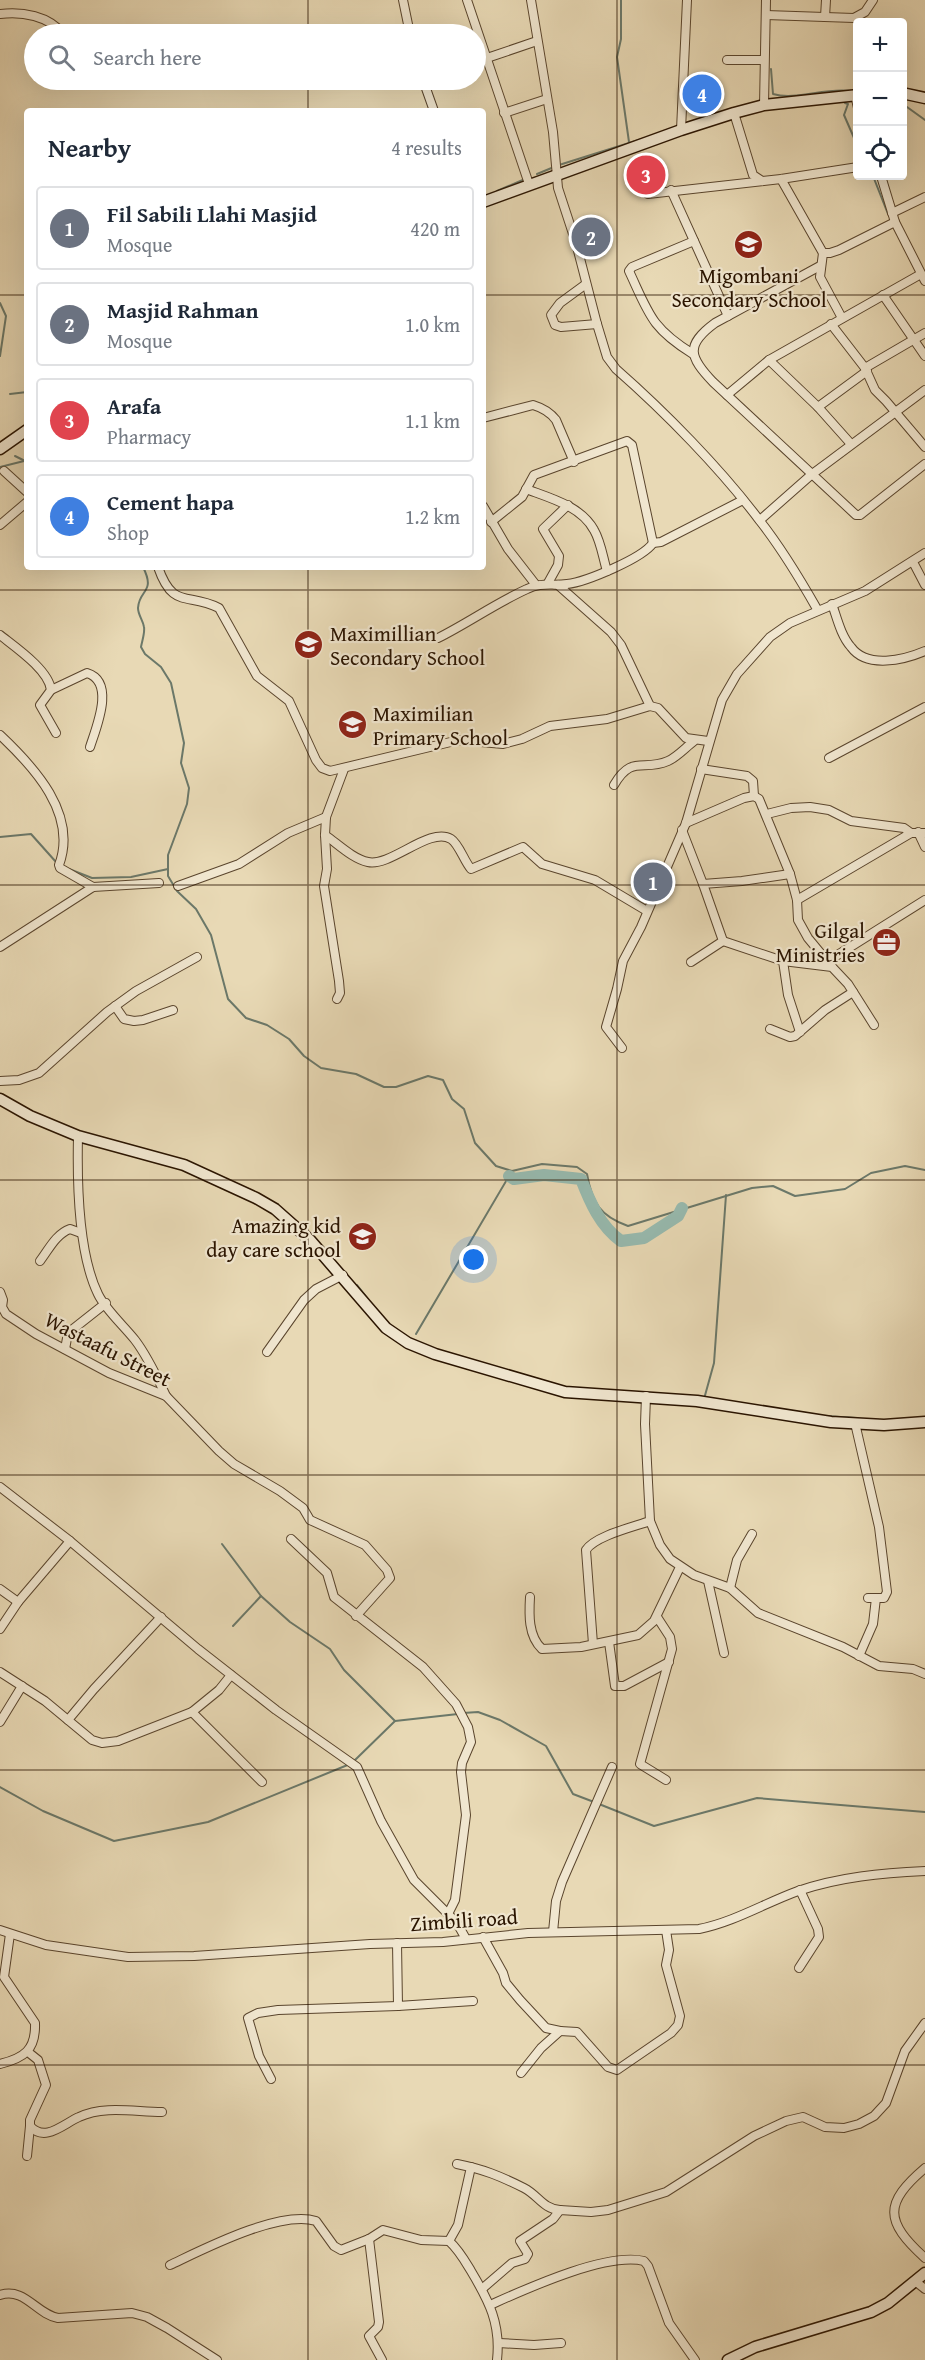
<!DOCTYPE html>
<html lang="en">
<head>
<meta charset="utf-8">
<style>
  body { margin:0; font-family:"Gentium Book Plus",serif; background:#f2f2f3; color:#1f2937 }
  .controls { position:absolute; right:18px; top:18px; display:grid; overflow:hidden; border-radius:6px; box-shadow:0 6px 24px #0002 }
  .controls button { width:54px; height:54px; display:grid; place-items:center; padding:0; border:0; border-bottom:2px solid #e0e1e3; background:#fff; color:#1f2937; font:30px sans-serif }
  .you { position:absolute; left:474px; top:1260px; width:21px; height:21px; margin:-15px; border:4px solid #fff; border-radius:50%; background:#1a73e8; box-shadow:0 0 0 9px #1a73e833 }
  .badge { display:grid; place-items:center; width:39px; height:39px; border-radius:50%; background:#111827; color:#fff; font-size:20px; font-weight:700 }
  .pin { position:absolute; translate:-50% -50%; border:3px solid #fff; box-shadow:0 2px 6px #0006 }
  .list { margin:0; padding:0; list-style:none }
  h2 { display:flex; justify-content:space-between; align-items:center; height:78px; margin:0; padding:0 24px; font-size:26px }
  h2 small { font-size:20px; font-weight:400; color:#747a83 }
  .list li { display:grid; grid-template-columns:39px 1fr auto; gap:18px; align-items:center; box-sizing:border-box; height:84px; margin:0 12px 12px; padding:0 12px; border:2px solid #e0e1e3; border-radius:6px }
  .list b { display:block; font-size:22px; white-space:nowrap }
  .list p { margin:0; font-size:20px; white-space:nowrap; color:#747a83 }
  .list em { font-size:20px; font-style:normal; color:#747a83 }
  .icon { flex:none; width:33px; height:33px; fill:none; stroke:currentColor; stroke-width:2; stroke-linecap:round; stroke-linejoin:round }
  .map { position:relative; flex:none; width:925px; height:2360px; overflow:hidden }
  .search { position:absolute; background:#fff; box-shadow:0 6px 24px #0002; left:24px; top:24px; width:462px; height:66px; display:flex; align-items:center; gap:15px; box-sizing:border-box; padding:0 21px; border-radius:33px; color:#747a83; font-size:22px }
  .panel { position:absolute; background:#fff; box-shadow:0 6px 24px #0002; left:24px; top:108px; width:462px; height:462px; border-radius:6px }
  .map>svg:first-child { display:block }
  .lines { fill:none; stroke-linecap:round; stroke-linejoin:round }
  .stream { stroke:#6b7869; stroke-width:2 }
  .river { stroke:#97baaf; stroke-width:12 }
  .street-casing { stroke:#5a452d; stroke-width:10 }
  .secondary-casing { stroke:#2a1400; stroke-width:13 }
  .street { stroke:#f0e6cf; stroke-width:8 }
  .secondary { stroke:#f0e6cf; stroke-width:10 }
  .grid { fill:none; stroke:#2a1400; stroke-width:1.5; stroke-opacity:0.55 }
  .labels { text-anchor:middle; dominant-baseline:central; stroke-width:4.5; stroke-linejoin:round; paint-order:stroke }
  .poi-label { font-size:21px; fill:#2a1400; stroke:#f0e6cf; text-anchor:start }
  .street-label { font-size:21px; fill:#2a1400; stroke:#f0e6cf }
</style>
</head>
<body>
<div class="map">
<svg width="925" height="2360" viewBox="0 0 925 2360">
  <rect width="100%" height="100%" fill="#e8d9b5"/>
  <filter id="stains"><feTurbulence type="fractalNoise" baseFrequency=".00333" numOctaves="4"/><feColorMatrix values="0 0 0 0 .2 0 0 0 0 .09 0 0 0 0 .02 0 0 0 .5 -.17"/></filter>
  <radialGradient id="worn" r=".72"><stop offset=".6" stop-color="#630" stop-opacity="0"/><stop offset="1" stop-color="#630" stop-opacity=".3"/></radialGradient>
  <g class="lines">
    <!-- stream -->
    <g class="stream">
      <path d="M621,0V39L617,57L629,142"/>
      <path d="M771,69L773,94C796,101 825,87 851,91"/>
      <path d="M845,103L848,104L844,115L858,147"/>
      <path d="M902,107H907L925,120"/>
      <path d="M559,165L645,138"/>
      <path d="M537,174L554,167"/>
      <path d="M873,176L888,214"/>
      <path d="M497,191L525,179"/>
      <path d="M0,303L6,316L0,356"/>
      <path d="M10,394L27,392"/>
      <path d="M15,456L27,462"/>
      <path d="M0,467L24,461"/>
      <path d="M143,567C156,593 139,589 138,608C138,615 143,620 144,627C145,633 142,641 141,647L145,654L161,667L171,683L184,743L181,763L189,788L187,804L168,855V876L177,891L196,909L211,935L228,999L246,1018L267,1025L289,1039L304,1056L321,1068L356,1074L384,1087H396L428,1076L443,1080L452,1099L464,1109L475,1143L496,1166L512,1171L542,1164L577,1167L587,1174C592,1203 600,1216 628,1226L752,1188L773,1186L795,1196L845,1189L871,1173L905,1166L925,1170"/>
      <path d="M0,837L31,834L56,862"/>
      <path d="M69,869L92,878L131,877L168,869"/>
      <path d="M357,1285L368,1299"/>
      <path d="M416,1334L512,1171"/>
      <path d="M704,1399L714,1363L726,1195"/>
      <path d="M826,1416L856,1418"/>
      <path d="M222,1544L261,1596L290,1622L330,1649L344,1670L395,1721"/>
      <path d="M233,1626L261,1596"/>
      <path d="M463,1713L478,1712L500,1720L546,1746L573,1794L594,1802"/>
      <path d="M354,1761L395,1721L458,1714"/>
      <path d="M0,1787L43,1811L114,1841L208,1822L350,1764"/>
      <path d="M599,1804L654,1826L757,1798L925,1812"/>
    </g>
    <!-- river -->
    <path class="river" d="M509,1176L514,1179L544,1175L581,1179C590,1202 600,1226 621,1241L644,1238L678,1216L682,1208"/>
    <defs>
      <g id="street">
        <path d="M403,0L410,34"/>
        <path d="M467,0L529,184"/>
        <path d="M531,0L553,132L558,188L576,243L597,324L607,357L616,369C665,412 721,469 760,521C782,549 800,579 817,609"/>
        <path d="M0,14C22,11 49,16 63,34"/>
        <path d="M766,15L854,18L865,12L873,0"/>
        <path d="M825,17L826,0"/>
        <path d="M487,58L537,41"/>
        <path d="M727,60H764"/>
        <path d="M423,80L434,111"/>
        <path d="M855,95L858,108"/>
        <path d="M764,105L766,0"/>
        <path d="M504,113L547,99"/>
        <path d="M734,113L753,175L762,181"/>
        <path d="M681,130L687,0"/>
        <path d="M881,176L895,222L925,281"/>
        <path d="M781,179L823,253H830L839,250L895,222"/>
        <path d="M671,190L728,316"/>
        <path d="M648,194L781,179L858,167"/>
        <path d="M892,213L925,197"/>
        <path d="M823,253L820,277L842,318"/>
        <path d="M820,266L715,323C685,345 689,357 713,382L856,515H860L925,464"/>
        <path d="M586,284L560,303L551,315L555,325L561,327L597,324"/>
        <path d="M883,295L925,356"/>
        <path d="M831,324L865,368L875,390L886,401L925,447"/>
        <path d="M693,354C651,328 649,314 629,271L632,267L694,241"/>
        <path d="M769,360L818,407L851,444"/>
        <path d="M865,368L925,333"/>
        <path d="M727,395L769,360L921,274"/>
        <path d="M818,407L867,371"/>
        <path d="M483,418L533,405C543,408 550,412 556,420L574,462"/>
        <path d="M4,471L27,492"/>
        <path d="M526,489C550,498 581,506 594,530C601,542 603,558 607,571"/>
        <path d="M483,506L508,549L536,585"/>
        <path d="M760,520L811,475L925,390"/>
        <path d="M491,522L522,497L534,475L627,441L632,445L653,543L661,542L743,500"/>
        <path d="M0,525L27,502"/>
        <path d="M913,562L925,585"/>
        <path d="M158,567C173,610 187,592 219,608L257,676L289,701L316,760L322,768L330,771L459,740L503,744L522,739L550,726L607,719L650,706L658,708L686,738L708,741"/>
        <path d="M548,583L558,565L559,556L543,529L568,505"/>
        <path d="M558,585L611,632L621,645L650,706"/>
        <path d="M832,604C837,618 841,636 851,647C867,669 904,660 925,651"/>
        <path d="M0,635C15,647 49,670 51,690L40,705L56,733"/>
        <path d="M438,638C468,623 496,603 527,589C541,582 552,586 567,584C586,582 643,558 653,543"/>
        <path d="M51,690L87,673C116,682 96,728 90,747"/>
        <path d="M0,735C34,767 78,814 59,865L60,868L93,887"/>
        <path d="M829,758L925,707"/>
        <path d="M701,769L747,776L753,781L754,796"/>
        <path d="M614,785C632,754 643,772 668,761C677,757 686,747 694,741"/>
        <path d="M767,814L791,808L810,807L829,810L851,821L904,828L911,833"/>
        <path d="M686,823L744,798L754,796L759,799L790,874L797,900L798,920L808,938L832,967"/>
        <path d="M682,830L703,884L723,941L691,962"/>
        <path d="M918,832L925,847"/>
        <path d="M325,835C338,844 353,859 368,862C391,867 430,826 451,839C459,844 464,861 471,869L523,847L542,864L595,880L647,911"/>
        <path d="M703,884L742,881L790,874"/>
        <path d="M178,886L239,864L288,833L326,817"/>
        <path d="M797,900L911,833H925"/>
        <path d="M723,941L783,961L832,967L848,984L874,1025"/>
        <path d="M0,947L93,887L159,883"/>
        <path d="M783,961L788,995L800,1032"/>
        <path d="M828,961L925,900"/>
        <path d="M337,999L340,993L339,981L324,886L327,869L325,835L326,817L344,769"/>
        <path d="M115,1006L124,1019L134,1021L143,1020L173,1010"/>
        <path d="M770,1029L790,1037L795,1036L825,1010L853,992"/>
        <path d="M622,1048L606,1027L617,989L623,961L641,927L686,823L722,700L737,674L770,637L790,623L865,591L925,553"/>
        <path d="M0,1081L19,1080L39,1073L107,1012L136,991L197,957"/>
        <path d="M78,1136C77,1181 78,1253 98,1294C105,1309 124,1326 135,1340C148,1357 157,1377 166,1396"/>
        <path d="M40,1261C49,1249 56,1234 70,1229L81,1233"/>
        <path d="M0,1292L3,1300L2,1307L6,1314L36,1334L109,1373L166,1396L219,1451L234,1464L280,1491L303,1508L310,1520L365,1545L387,1570L390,1578L356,1616"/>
        <path d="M65,1349L68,1333L106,1303"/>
        <path d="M267,1352L304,1300L316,1289L343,1275"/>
        <path d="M646,1396L645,1424L650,1521L660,1545L670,1559L694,1575L730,1588L758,1613L843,1647L879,1666L913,1669L925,1674"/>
        <path d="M855,1423L879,1527L887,1592L884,1598H868"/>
        <path d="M0,1487L70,1541L198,1649L276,1710L357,1767L381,1821L414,1880L457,1923L466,1939"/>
        <path d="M291,1539L327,1573L334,1597L423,1667L456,1704L468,1727L471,1742L462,1763L461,1772L466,1815L455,1900L448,1914"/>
        <path d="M708,1581L724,1653"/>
        <path d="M730,1588L737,1560L752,1534"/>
        <path d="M0,1589L18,1602"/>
        <path d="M530,1597C529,1614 528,1636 542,1649L581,1647L638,1635L654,1621L680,1567"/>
        <path d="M657,1617L670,1637L672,1649L640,1764L666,1780"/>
        <path d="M0,1629L18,1602L70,1541"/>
        <path d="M609,1642L615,1686H624L669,1662"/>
        <path d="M593,1644L586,1550C595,1536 633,1527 650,1521"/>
        <path d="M859,1656L873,1624L876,1598"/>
        <path d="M0,1672L45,1701L92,1740L102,1743L118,1741L192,1712L219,1690L231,1675"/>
        <path d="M192,1712L262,1782"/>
        <path d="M68,1720L94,1689L161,1617"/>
        <path d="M0,1722L22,1686"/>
        <path d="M0,1930L46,1945L128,1957L194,1956L370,1944L443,1942L528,1933L699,1929C734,1922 765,1903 798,1891C839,1877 882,1873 925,1871"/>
        <path d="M553,1932L556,1901L562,1882L612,1767"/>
        <path d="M483,1937L503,1973L506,1983L520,2000L546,2028L560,2031L541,2048L521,2073"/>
        <path d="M397,1943L398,2006L473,2001"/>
        <path d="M799,1968L819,1937L818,1929L800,1890"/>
        <path d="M560,2031L577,2032L608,2067L617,2070L671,2033L678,2025L680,2016L666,1965L669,1950L666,1930"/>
        <path d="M28,2052L38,2060L46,2085L30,2120V2126C45,2143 63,2124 79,2117C104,2105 135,2112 162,2112"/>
        <path d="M0,2064C24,2058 36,2050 35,2023L4,1977L10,1934"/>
        <path d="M271,2079L259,2056L248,2018L258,2013L278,2010L398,2006"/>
        <path d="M27,2156L30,2126"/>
        <path d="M457,2164C483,2169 500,2176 524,2188C538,2195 543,2209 560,2210"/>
        <path d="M925,2168C884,2203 884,2221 925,2258"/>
        <path d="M369,2239L379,2322L378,2327L369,2336L382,2360"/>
        <path d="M449,2241L458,2225L471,2167"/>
        <path d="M170,2265C204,2249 279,2210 316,2221L334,2246L341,2250L369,2239L383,2230L421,2240L449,2241C459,2250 465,2261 471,2271C489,2301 501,2324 497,2360"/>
        <path d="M915,2281L925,2289"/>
        <path d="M483,2288L512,2263L525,2259L528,2254L520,2241L553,2219L560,2210L591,2212L608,2210L666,2192L754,2136L786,2121L803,2117L825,2127L844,2128L859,2124L874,2116L886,2103L905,2051L925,2023"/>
        <path d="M0,2295C25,2287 36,2314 58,2318L132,2313L147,2317L167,2328L217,2360"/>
        <path d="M490,2305C526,2289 606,2252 644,2261L648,2266L669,2323L695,2360"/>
        <path d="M499,2343L534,2345L561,2343"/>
      </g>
      <g id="secondary">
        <path d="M902,93L925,98"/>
        <path d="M483,202L681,130L734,113L764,105L858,95"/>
        <path d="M0,449L27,430"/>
        <path d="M0,1099L30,1116L78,1136L184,1165L256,1198L275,1209L310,1240L386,1328L408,1343L435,1354L565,1392L697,1401L831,1422L884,1425L925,1422"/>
        <path d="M728,2360L755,2347L871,2312L888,2303L925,2273"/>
      </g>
    </defs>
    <!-- street casing -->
    <use href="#street" class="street-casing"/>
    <!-- secondary casing -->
    <use href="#secondary" class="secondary-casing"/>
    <!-- street -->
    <use href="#street" class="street"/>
    <!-- secondary -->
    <use href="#secondary" class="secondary"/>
  </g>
  <!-- grid -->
  <path class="grid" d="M308,0V34M617,0V2360M308,80V111M0,295H27M483,295H925M308,567V2360M0,590H925M0,885H925M0,1180H925M0,1475H925M0,1770H925M0,2065H925"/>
  <!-- icons -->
  <defs>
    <symbol id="school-disc" viewBox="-11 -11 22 22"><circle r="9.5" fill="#8f2418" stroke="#f0e6cf"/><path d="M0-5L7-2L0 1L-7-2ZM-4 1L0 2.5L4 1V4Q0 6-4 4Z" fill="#fff"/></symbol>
    <symbol id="office-disc" viewBox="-11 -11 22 22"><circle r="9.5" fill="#8f2418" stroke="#f0e6cf"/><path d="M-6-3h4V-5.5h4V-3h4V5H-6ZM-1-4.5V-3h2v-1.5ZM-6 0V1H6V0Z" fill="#fff"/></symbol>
  </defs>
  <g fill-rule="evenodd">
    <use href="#school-disc" x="732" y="228" width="33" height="33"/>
    <use href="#school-disc" x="292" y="628" width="33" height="33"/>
    <use href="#school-disc" x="336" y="708" width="33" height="33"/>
    <use href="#office-disc" x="870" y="926" width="33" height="33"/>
    <use href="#school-disc" x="346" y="1220" width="33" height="33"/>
  </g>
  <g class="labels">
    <!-- poi labels -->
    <g class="poi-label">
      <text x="749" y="275" text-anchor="middle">Migombani<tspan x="749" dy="24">Secondary School</tspan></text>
      <text x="330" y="633">Maximillian<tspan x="330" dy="24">Secondary School</tspan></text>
      <text x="373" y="713">Maximilian<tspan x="373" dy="24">Primary School</tspan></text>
      <text x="865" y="930" text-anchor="end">Gilgal<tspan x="865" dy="24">Ministries</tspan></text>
      <text x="341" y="1225" text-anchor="end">Amazing kid<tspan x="341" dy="24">day care school</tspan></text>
    </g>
    <!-- street labels -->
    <g class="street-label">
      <text transform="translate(108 1349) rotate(27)">Wastaafu Street</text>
      <text transform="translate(464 1920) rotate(-4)">Zimbili road</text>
    </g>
  </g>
  <rect width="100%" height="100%" filter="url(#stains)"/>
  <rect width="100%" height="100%" fill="url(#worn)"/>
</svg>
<div class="controls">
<button>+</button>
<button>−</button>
<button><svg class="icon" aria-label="locate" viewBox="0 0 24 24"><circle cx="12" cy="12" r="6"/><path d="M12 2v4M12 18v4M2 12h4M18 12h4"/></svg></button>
</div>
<div class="you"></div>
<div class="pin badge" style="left:653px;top:882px;background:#6b7280">1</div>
<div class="pin badge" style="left:591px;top:237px;background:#6b7280">2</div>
<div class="pin badge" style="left:646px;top:175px;background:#e0444e">3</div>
<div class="pin badge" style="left:702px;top:94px;background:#3f7fe0">4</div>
<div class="search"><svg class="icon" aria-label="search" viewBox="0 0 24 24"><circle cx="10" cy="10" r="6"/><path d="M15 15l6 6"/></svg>Search here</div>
<section class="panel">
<h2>Nearby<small>4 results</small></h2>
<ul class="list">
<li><span class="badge" style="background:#6b7280">1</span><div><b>Fil Sabili Llahi Masjid</b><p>Mosque</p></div><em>420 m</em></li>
<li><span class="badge" style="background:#6b7280">2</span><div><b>Masjid Rahman</b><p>Mosque</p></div><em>1.0 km</em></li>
<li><span class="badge" style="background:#e0444e">3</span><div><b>Arafa</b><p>Pharmacy</p></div><em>1.1 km</em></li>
<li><span class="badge" style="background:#3f7fe0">4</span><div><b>Cement hapa</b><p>Shop</p></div><em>1.2 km</em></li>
</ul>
</section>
</div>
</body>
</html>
